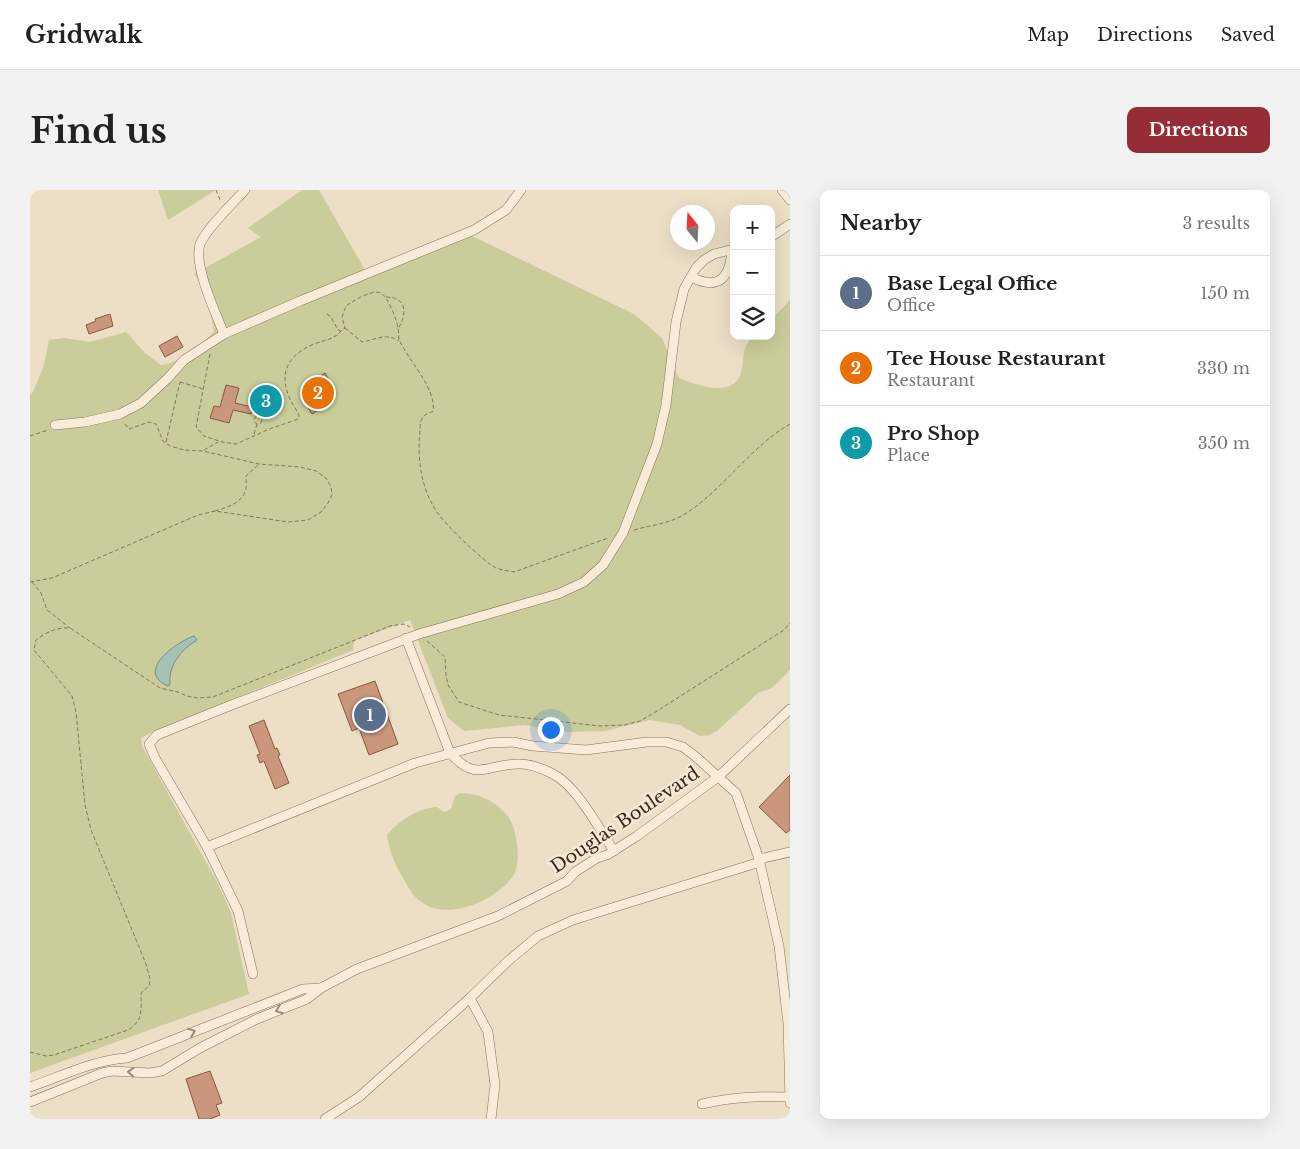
<!DOCTYPE html>
<html lang="en">
<head>
<meta charset="utf-8">
<style>
  body { margin:0; font-family:"Libre Baskerville",serif; background:#f2f2f2; color:#222 }
  .controls { position:absolute; right:15px; top:15px; display:grid; overflow:hidden; border-radius:10px; box-shadow:0 5px 20px #0002 }
  .controls button { width:45px; height:45px; display:grid; place-items:center; padding:0; border:0; border-bottom:1px solid #e0e0e0; background:#fff; color:#222; font:25px sans-serif }
  .compass { position:absolute; left:640px; top:15px; width:45px; height:45px; border-radius:50%; background:#fff; box-shadow:0 5px 20px #0002; rotate:342deg }
  .you { position:absolute; left:520px; top:539px; width:18px; height:18px; margin:-12px; border:4px solid #fff; border-radius:50%; background:#1a73e8; box-shadow:0 0 0 8px #1a73e833 }
  .badge { display:grid; place-items:center; width:32px; height:32px; border-radius:50%; background:#962d36; color:#fff; font-size:16px; font-weight:700 }
  .pin { position:absolute; translate:-50% -50%; border:2px solid #fff; box-shadow:0 1px 5px #0006 }
  .list { margin:0; padding:0; list-style:none }
  h2 { display:flex; justify-content:space-between; align-items:center; height:65px; margin:0; padding:0 20px; font-size:21px }
  h2 small { font-size:16px; font-weight:400; color:#767676 }
  .list li { display:grid; grid-template-columns:32px 1fr auto; gap:15px; align-items:center; box-sizing:border-box; height:75px; padding:0 20px; border-top:1px solid #e0e0e0 }
  .list b { display:block; font-size:19px; white-space:nowrap }
  .list p { margin:0; font-size:16px; white-space:nowrap; color:#767676 }
  .list em { font-size:16px; font-style:normal; color:#767676 }
  .icon { flex:none; width:28px; height:28px; fill:none; stroke:currentColor; stroke-width:2; stroke-linecap:round; stroke-linejoin:round }
  .map { position:relative; flex:none; width:760px; height:929px; overflow:hidden; border-radius:10px }
  header { display:flex; align-items:center; gap:30px; box-sizing:border-box; height:70px; padding:0 25px; background:#fff; border-bottom:1px solid #e0e0e0 }
  header strong { font-size:24px }
  nav { display:flex; gap:28px; margin-inline-start:auto; font-size:18px }
  .intro { display:flex; align-items:center; justify-content:space-between; box-sizing:border-box; height:120px; padding:0 30px }
  h1 { margin:0; font-size:35px }
  .button { padding:12px 22px; border-radius:10px; background:#962d36; color:#fff; font-size:18px; font-weight:700 }
  main { display:flex; gap:30px; padding:0 30px }
  aside { flex:1; background:#fff; border-radius:10px; box-shadow:0 5px 20px #0002 }
  .map>svg:first-child { display:block }
  .green { fill:#cacc99 }
  .water { fill:#a7c1b7; stroke:#6e8f84 }
  .building { fill:#cb977c; stroke:#875842 }
  .lines { fill:none; stroke-linecap:round; stroke-linejoin:round }
  .minor-casing { stroke:#88705c; stroke-width:10 }
  .path { stroke:#88705c; stroke-width:1; stroke-dasharray:4 2.5; stroke-linecap:butt }
  .minor { stroke:#f8ecd9; stroke-width:9 }
  .oneway { stroke:#988b7c }
  .labels { text-anchor:middle; dominant-baseline:central; stroke-width:5; stroke-linejoin:round; paint-order:stroke }
  .street-label { font-size:18px; fill:#392a1f; stroke:#f5e9d5 }
</style>
</head>
<body>
<header>
<strong>Gridwalk</strong>
<nav><a>Map</a><a>Directions</a><a>Saved</a></nav>
</header>
<div class="intro"><h1>Find us</h1><a class="button">Directions</a></div>
<main>
<div class="map">
<svg width="760" height="929" viewBox="0 0 760 929">
  <rect width="100%" height="100%" fill="#eddec6"/>
  <!-- green -->
  <g class="green">
    <path d="M128,0H186L138,30Z"/>
    <path d="M272,0H289L339,87L442,46L604,124L632,148L649,188C669,196 707,210 712,178C715,163 711,158 724,146H741V130L760,110V480L742,498L728,503L687,541L679,545L670,546L650,535L620,530L575,541L539,542L494,535L434,541L418,528L380,430L324,451L323,460L116,545L111,549L112,556L187,692L201,723L219,804L0,883V205L3,202L14,175L19,150L34,148L60,152L96,142L115,163L131,175C148,174 172,154 184,142C181,123 178,98 164,84L231,47L218,38Z"/>
    <path d="M430,603C449,603 467,611 479,628C487,640 492,673 483,686C467,709 424,728 398,716C385,710 379,699 373,688C365,675 359,660 357,645C369,631 388,618 407,617L414,622L421,619L425,606Z"/>
  </g>
  <!-- water -->
  <path class="water" d="M164,446L167,450C151,460 138,475 140,495L138,496C104,481 147,452 164,446Z"/>
  <!-- building -->
  <g class="building">
    <path d="M80,124L83,136L59,144L56,135L66,131L65,129Z"/>
    <path d="M147,146L153,157L135,167L129,156Z"/>
    <path d="M295,183L304,198L286,209L291,218L282,224L274,211L282,207L275,195Z"/>
    <path d="M231,194L250,200L242,227L223,222Z"/>
    <path d="M196,195L209,198L205,213L222,217L221,224L203,220L199,233L180,228L184,216L190,217Z"/>
    <path d="M345,491L368,554L339,565L329,538L322,541L308,504Z"/>
    <path d="M234,530L245,559L247,558L250,565L248,566L259,593L245,599L234,571L230,573L227,565L230,564L219,536Z"/>
    <path d="M760,585V640L756,643L729,617Z"/>
    <path d="M180,881L192,913L186,915L190,925L180,929H169L156,889Z"/>
  </g>
  <g class="lines">
    <defs>
      <g id="minor">
        <path d="M752,0L760,10"/>
        <path d="M741,47L760,34"/>
        <path d="M661,87C689,101 700,88 702,60"/>
        <path d="M194,144C186,124 163,75 170,54C177,38 202,14 215,0"/>
        <path d="M25,235L55,232L90,224L111,213L138,188L154,170L194,144L270,111L444,40L476,20L491,0"/>
        <path d="M376,448L420,563C448,594 456,573 490,574C503,574 522,582 532,590C551,605 570,640 584,661"/>
        <path d="M177,657L385,573L459,553L483,552L503,556L556,560L617,552H636L653,557L665,566L706,603L729,669L749,756L758,833L760,913"/>
        <path d="M729,669L760,662"/>
        <path d="M223,784L208,721L177,657L125,568L119,554L127,545L199,516L389,444L528,404L554,392L573,375L593,343L627,254L636,215L646,132L654,99L666,78L674,70L684,64L704,59"/>
        <path d="M440,808L458,842L465,895L461,929"/>
        <path d="M0,897C32,886 64,870 97,868L273,799L291,798"/>
        <path d="M0,912L72,883L82,881L120,883L132,881L170,858L227,829L277,809L291,798L327,779L468,726L537,691L545,682L567,668L577,665L607,646L688,587L760,519"/>
        <path d="M672,914C703,907 727,906 759,907"/>
        <path d="M295,929L329,907L440,808L478,771L508,746L543,730L730,672"/>
      </g>
    </defs>
    <!-- minor casing -->
    <use href="#minor" class="minor-casing"/>
    <!-- path -->
    <g class="path">
      <path d="M186,0L191,12"/>
      <path d="M356,107C378,107 377,125 368,139"/>
      <path d="M297,124L301,127L308,140L311,141L315,138L312,127L316,116C323,111 342,99 351,103C358,107 367,130 368,138C369,141 368,145 369,149C377,169 407,199 403,221C401,223 395,224 393,227C390,230 390,237 390,241C387,267 391,297 405,319C411,331 454,372 466,378C472,380 478,381 484,382L578,348"/>
      <path d="M315,138L332,152C346,150 355,142 369,151"/>
      <path d="M180,164L166,237L174,246L192,252L206,254L237,240L268,229L269,226C267,220 263,215 260,209C248,183 258,165 284,154C294,150 304,150 311,141"/>
      <path d="M150,192L173,199"/>
      <circle cx="228" cy="230" r="4"/>
      <path d="M224,244L227,234"/>
      <path d="M0,246L18,240"/>
      <path d="M136,252L150,192"/>
      <path d="M174,260L188,252"/>
      <path d="M185,321C196,318 211,313 215,302C217,298 216,291 216,286L229,274"/>
      <path d="M604,340C621,335 639,334 655,324C694,299 719,258 760,234"/>
      <path d="M0,392L22,388L168,325L185,321L258,332L278,330L291,322L298,313L302,305L301,297L296,288L286,281L270,277L229,274L173,261L154,260L140,256L133,251L126,234L119,232L99,239L94,233"/>
      <path d="M2,392L11,403L17,420L40,438"/>
      <path d="M397,451L415,467L416,485L418,495L429,512L469,525L570,536L594,535L610,531L624,523L754,440L760,433"/>
      <path d="M0,862L16,866L24,865L98,840C114,830 111,820 111,803L119,796L120,789L116,774L61,640L55,615L46,522L42,506L4,460L6,450C16,442 28,437 40,438L130,498L148,502L157,506L167,508L183,507L360,436L374,434L380,437"/>
    </g>
    <!-- minor -->
    <use href="#minor" class="minor"/>
  </g>
  <!-- one-way arrows -->
  <defs><path id="oneway-chevron" d="M-2-3.5L2.5 0L-2 3.5" fill="none" stroke-width="1.6" stroke-linecap="round" stroke-linejoin="round" transform="scale(1.25)"/></defs>
  <g class="oneway">
    <use href="#oneway-chevron" transform="translate(249 820) rotate(159)"/>
    <use href="#oneway-chevron" transform="translate(162 842) rotate(-21)"/>
    <use href="#oneway-chevron" transform="translate(101 882) rotate(-177)"/>
  </g>
  <g class="labels">
    <!-- street labels -->
    <g class="street-label">
      <text transform="translate(595 630) rotate(-34)">Douglas Boulevard</text>
    </g>
  </g>
</svg>
<div class="controls">
<button>+</button>
<button>−</button>
<button><svg class="icon" aria-label="layers" viewBox="0 0 24 24"><path d="M12 4l9 5-9 5-9-5zM3 14l9 5 9-5"/></svg></button>
</div>
<svg class="compass" viewBox="-18 -18 36 36"><path d="M0-13l5 13h-10z" fill="#e53935"/><path d="M0 13l5-13h-10z" fill="#767676"/></svg>
<div class="you"></div>
<div class="pin badge" style="left:340px;top:525px;background:#5c6f8a">1</div>
<div class="pin badge" style="left:288px;top:203px;background:#e8710a">2</div>
<div class="pin badge" style="left:236px;top:211px;background:#0f9aa8">3</div>
</div>
<aside>
<h2>Nearby<small>3 results</small></h2>
<ul class="list">
<li><span class="badge" style="background:#5c6f8a">1</span><div><b>Base Legal Office</b><p>Office</p></div><em>150 m</em></li>
<li><span class="badge" style="background:#e8710a">2</span><div><b>Tee House Restaurant</b><p>Restaurant</p></div><em>330 m</em></li>
<li><span class="badge" style="background:#0f9aa8">3</span><div><b>Pro Shop</b><p>Place</p></div><em>350 m</em></li>
</ul>
</aside>
</main>
</body>
</html>
